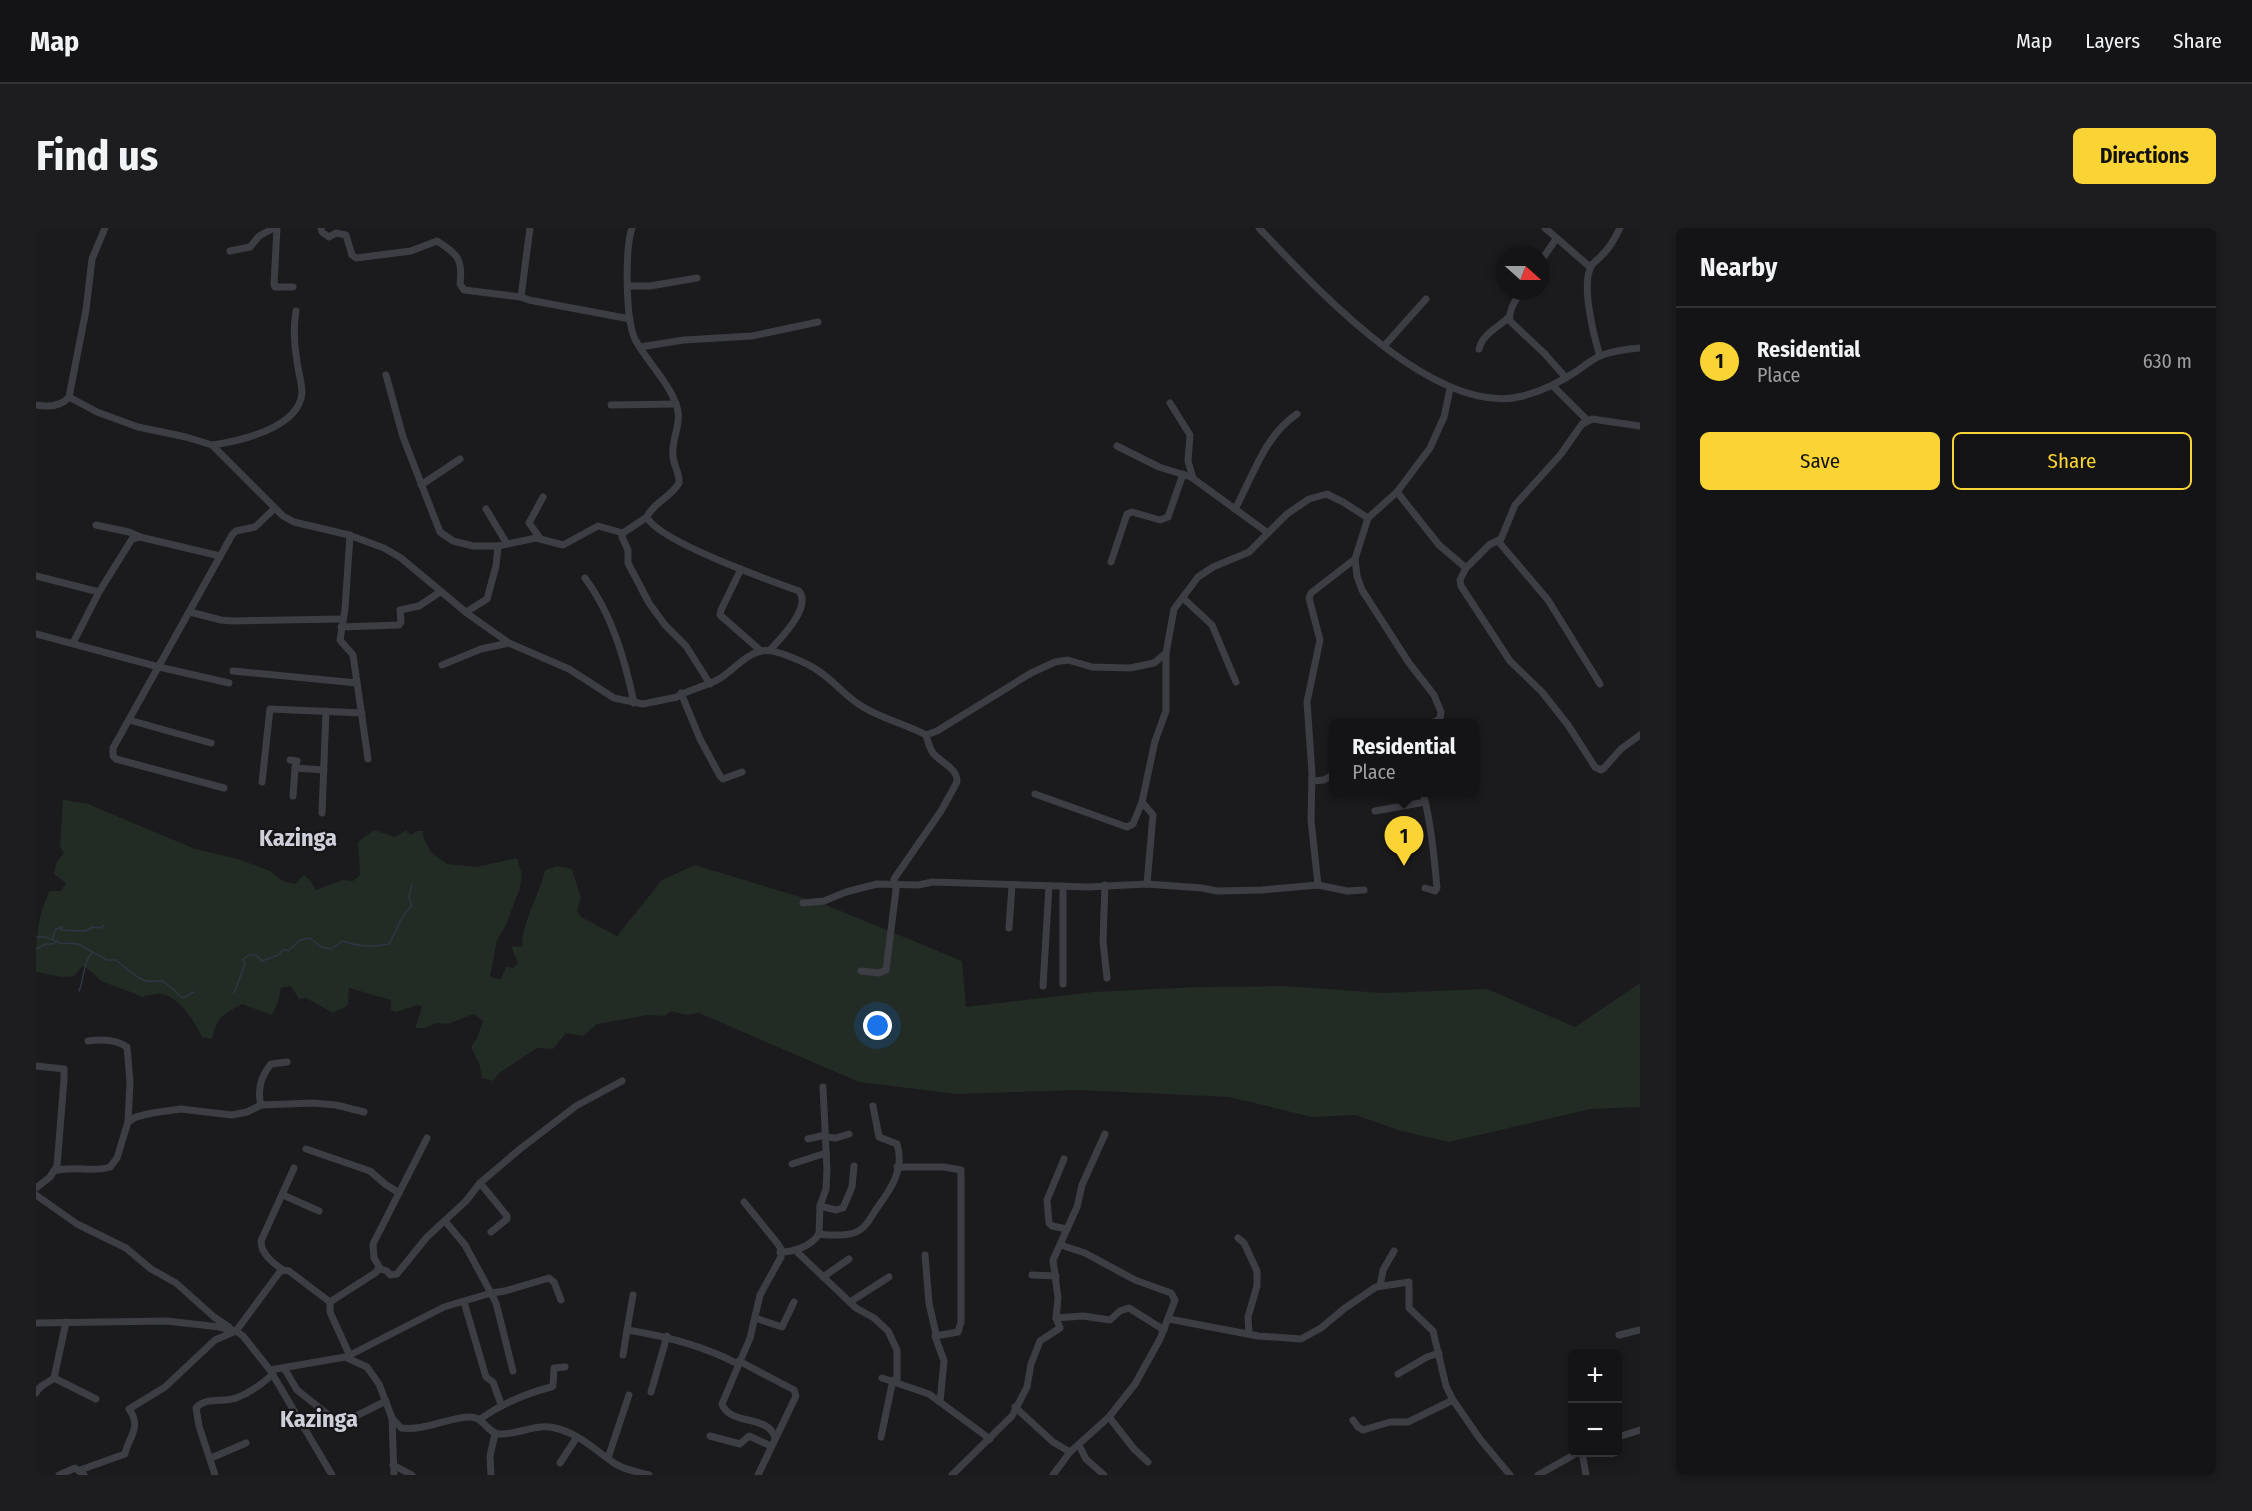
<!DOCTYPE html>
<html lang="en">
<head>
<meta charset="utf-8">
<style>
  body { margin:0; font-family:"Fira Sans Condensed",sans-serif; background:#1d1d1f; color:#f1f3f6 }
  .controls { position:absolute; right:18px; bottom:18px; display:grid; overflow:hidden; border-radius:9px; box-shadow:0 3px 9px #0003 }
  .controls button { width:54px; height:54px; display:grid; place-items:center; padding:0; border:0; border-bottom:2px solid #333335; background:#141416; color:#f1f3f6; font:30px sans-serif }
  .compass { position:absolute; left:1460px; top:18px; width:54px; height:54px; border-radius:50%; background:#141416; box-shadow:0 3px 9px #0003; rotate:111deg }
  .you { position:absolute; left:842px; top:798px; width:21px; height:21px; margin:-15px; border:4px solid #fff; border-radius:50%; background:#1a73e8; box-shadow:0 0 0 9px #1a73e833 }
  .badge { display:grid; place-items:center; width:39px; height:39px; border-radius:50%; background:#fad435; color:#111; font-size:20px; font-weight:700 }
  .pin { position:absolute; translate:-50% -50px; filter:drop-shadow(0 2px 3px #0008) }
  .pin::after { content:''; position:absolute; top:32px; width:21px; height:18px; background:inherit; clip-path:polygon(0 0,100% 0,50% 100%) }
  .popup { position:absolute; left:1293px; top:491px; width:150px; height:78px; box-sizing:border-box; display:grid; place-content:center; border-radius:9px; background:#141416; filter:drop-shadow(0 2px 4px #0005); font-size:20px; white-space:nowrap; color:#9d9ea1 }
  .popup b { font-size:22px; color:#f1f3f6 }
  .popup::after { content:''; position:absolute; left:50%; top:100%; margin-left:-12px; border:12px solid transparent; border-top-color:#141416 }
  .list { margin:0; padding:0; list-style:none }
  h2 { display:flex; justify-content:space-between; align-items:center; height:78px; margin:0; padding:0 24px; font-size:26px }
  h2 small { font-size:20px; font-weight:400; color:#9d9ea1 }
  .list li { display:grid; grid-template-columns:39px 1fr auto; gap:18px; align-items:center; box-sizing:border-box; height:108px; padding:0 24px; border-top:2px solid #333335 }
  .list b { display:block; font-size:22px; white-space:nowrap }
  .list p { margin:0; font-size:20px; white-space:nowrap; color:#9d9ea1 }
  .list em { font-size:20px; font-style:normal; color:#9d9ea1 }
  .actions { display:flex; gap:12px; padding:18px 24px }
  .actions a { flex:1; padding:14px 0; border:2px solid #fad435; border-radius:9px; text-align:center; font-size:21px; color:#fad435 }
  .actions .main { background:#fad435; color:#111 }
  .map { position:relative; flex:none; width:1604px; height:1247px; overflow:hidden; border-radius:9px }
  header { display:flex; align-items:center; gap:36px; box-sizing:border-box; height:84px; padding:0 30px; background:#141416; border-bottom:2px solid #333335 }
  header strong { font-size:28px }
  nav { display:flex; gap:33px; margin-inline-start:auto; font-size:21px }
  .intro { display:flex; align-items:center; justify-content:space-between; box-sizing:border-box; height:144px; padding:0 36px }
  h1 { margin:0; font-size:42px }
  .button { padding:15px 27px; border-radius:9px; background:#fad435; color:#111; font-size:21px; font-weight:700 }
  main { display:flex; gap:36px; padding:0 36px }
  aside { flex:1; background:#141416; border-radius:9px; box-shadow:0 3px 9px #0003 }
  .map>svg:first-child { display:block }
  .green { fill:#222b24 }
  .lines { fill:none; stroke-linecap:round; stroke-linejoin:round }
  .stream { stroke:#2f3742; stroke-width:1.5 }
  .minor { stroke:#3d3d44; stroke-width:7 }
  .labels { text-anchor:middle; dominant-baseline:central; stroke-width:4.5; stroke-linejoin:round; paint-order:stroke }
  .quarter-label { font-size:24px; font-weight:bold; fill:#cecfd8; stroke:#161518 }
</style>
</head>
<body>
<header>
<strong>Map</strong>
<nav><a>Map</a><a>Layers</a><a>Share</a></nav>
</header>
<div class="intro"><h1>Find us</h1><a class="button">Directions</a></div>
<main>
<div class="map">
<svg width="1604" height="1247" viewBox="0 0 1604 1247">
  <rect width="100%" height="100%" fill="#1b1a1d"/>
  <!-- green -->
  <path class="green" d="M27,571L38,574L50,575L159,621L202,631L234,643L247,653L259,656L268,647L274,652L280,662L307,652L317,653L324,647L322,614L338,602L359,609L370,602L375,607L381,603H387V609L395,624L411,636L441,639L481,630L486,646L484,660L470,697L461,712L454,749L465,751L470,739L477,740L482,735L475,718L486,719C486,693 503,668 509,642L521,638L536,641L545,670L541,682L545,689L581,708L626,652L659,637L790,677L926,733L930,779L1057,764L1162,759L1249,758L1346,765L1451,761L1539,799L1604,755V879L1555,881L1413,914L1365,903L1319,887L1276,889L1193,869L1043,862L921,866L823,854L663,785L649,787L635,783L629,788L612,787L561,796L547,808L530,805L517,821L501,820L462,846L457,853L446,850L443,835L435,819L441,810L447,793L438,786L412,796L400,795L389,800H379L386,779L382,777L360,784L355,782V772L313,760L312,777L297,785L270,770L263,771L255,758L245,760L242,774L236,787L206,776C186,787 182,788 176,811L166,809C159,794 143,769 126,766C120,765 113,768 106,769C93,762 77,759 66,753C59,749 57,743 47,738L38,748L25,749L0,744C0,714 0,690 14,663H25L30,655L18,646L20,635L28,625L24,619Z"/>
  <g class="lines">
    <!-- stream -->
    <g class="stream">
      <path d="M0,709H10L24,715L42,716L71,732H80C81,734 104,751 107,752C112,754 122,753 127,753L147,770L158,764"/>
      <path d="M17,711L19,702L26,699L25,702L49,703L57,699L65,700L68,697"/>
      <path d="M0,721L10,716H17L21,713"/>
      <path d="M43,763C48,752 47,734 56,725"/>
      <path d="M198,765L209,736L207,731L213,727H220L226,733L242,727L248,721L252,723L264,712L274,710L285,719L295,721L307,713C323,719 336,719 353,716C361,703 364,687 376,678L373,669L376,656"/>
    </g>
    <!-- minor -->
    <g class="minor">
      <path d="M241,0L238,57L239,59H257"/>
      <path d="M285,0L286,4L293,9L300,5L310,7L316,27L320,30L375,23L401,13C422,26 427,32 424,56L428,62L485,69L493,72L594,91"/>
      <path d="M596,0C589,21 589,94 600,113C612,135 633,154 641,179C646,196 635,211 637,229C638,238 644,246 643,255C635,269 617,275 611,289C622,313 735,353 763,363C776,379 745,410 734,422"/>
      <path d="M1223,0C1278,58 1399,191 1487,168C1507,163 1524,154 1541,143C1548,138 1555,132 1564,128C1576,123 1591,121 1604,120"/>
      <path d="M1509,0L1554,39"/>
      <path d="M194,23L214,19L223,8L238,0"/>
      <path d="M1505,33L1520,11"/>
      <path d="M593,58H614L661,50"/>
      <path d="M1485,63C1480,72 1472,82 1474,93L1509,126L1530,150"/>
      <path d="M485,69L494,0"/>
      <path d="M1348,118L1390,71"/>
      <path d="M604,119L648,112L716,108L782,94"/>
      <path d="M1443,121C1447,105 1462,100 1473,89"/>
      <path d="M1564,128C1558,109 1544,54 1556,37C1559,33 1563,31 1566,27C1574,20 1579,10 1584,0"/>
      <path d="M350,147L367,209L404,304L417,313L437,318H462L500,310L527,317L562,298L587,305"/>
      <path d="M1517,158L1551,192"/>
      <path d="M33,169L50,82L56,31L69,0"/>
      <path d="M1134,175L1154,207L1152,233L1157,250"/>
      <path d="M0,177C12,179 25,179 33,169L61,184L102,199L150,209L176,217L247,288L258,294L313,307L348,320L365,330L432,386L473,415L533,441L578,470L607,476L641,469C646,464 673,457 683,451C697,443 708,427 725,423C733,421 740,424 747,426C760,431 773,435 784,444C799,454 811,470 827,479C847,491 869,496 890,507L901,503L995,445L1019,434L1032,432L1056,439L1094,440L1118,435L1130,425L1138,381L1162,349L1177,339L1213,324L1251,286L1273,271L1291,266L1307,274L1332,290"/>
      <path d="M575,177L640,176"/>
      <path d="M176,217C204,213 263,200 266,165C266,155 262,143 261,133C258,116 257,100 260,83"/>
      <path d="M1081,218L1123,239L1155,249L1232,305"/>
      <path d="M385,257L424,231"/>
      <path d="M1361,264L1403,317L1430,340L1453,317L1465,311L1479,277L1525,226L1546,196L1556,191L1604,198"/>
      <path d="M450,281L471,316"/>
      <path d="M1199,281C1217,248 1229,207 1261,186"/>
      <path d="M611,289L587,305L586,309L592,322V335L613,375L629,397L650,418L674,456"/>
      <path d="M60,297L93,304L104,309"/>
      <path d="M314,307L309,381L304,412L317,427L332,531"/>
      <path d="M504,310L493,295L507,269"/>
      <path d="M1462,313L1512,372L1564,456"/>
      <path d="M1075,334L1091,286L1096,284L1124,292L1132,289L1147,246"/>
      <path d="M1430,340L1424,352L1425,358L1474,433L1506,464L1532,497L1559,539L1565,542L1568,540L1585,521L1604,507"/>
      <path d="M705,341L685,382L684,387L725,423"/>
      <path d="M0,348L63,364"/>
      <path d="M549,350C576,386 589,432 598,475"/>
      <path d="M1147,370L1176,397L1200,454"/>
      <path d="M154,384L185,392L197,393L307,391"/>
      <path d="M430,384L451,371L460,338L462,318"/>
      <path d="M305,399L363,397L365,394L364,382L383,378L404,364"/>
      <path d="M0,406L123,439L193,455"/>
      <path d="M37,415L63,364L96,311L104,309L184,328"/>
      <path d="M406,437L445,421L473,415"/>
      <path d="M197,443L321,455"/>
      <path d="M645,465L664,511L684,548L687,551L706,544"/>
      <path d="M93,492L175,515"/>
      <path d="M1394,496L1404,491L1405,484L1398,467L1373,435L1326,362L1321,348L1319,331L1332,290L1361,264L1394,220L1408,189L1414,161"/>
      <path d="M254,532L261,533L259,540L288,542"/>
      <path d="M1276,553L1288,552L1298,546"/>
      <path d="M226,554L234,481L326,485"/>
      <path d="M188,560L80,531L77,528V520L196,307L200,303L219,299L238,281"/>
      <path d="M1387,564C1395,596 1398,627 1401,660L1399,663L1389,660"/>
      <path d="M999,566L1091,599L1097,596L1106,574"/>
      <path d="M257,568L259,540"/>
      <path d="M1339,583L1389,574"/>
      <path d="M286,585L290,483"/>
      <path d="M1111,656L1117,587L1106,574L1119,513L1130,483V425"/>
      <path d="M1069,657L1067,713L1071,750"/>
      <path d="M1282,657L1275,592L1276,545L1271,474L1284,412L1273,370L1275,365L1319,331"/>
      <path d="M1027,658V756"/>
      <path d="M767,675L788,673L810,664L841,656L882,657L897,654L1052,659L1111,656L1166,660L1181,663L1226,662L1282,657L1311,663L1328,662"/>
      <path d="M973,700L976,657"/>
      <path d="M825,743L843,745L850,742L860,662L858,651L905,583L921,554C922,540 905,535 897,525C893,520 892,513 890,507"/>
      <path d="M1007,758L1013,658"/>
      <path d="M52,813C65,811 80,811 91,819L94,854L92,894"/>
      <path d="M0,838L28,841V852L21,938L14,949L0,960"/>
      <path d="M225,877C221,862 225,848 235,836L251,834"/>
      <path d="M789,909L800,910L813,906"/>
      <path d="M772,911L789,907"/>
      <path d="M270,921L334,943L349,956L363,965"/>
      <path d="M1028,931L1011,972L1013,995L1016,998L1031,1001"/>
      <path d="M756,936L790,925"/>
      <path d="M861,939H908L925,942V1094L922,1104L899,1108L908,1133L904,1174"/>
      <path d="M18,943C37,937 57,945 74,939L81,930L92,894L100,889L116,885L145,881L196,887L211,884L225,877L277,875L300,877L328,884"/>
      <path d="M444,955L471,988V991L455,1004"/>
      <path d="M0,967L41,996L90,1020L115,1041L140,1055L178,1089L193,1099"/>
      <path d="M247,967L283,983"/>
      <path d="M708,974L742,1016L745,1021V1029L724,1067L714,1110L686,1176C694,1198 733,1186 739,1210"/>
      <path d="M784,978L800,982L807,980L816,959L818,938"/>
      <path d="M409,993L429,1017L455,1065L469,1063L513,1050L518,1054L525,1072"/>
      <path d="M783,1006L784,978L790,961L791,942L787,859"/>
      <path d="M1202,1010L1208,1015L1221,1043V1058L1212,1089L1213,1106"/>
      <path d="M759,1022L820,1080L838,1090L852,1103L861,1122V1154"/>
      <path d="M744,1024C759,1024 775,1018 783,1006C795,1007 814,1009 824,1002C832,997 836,987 841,980C855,961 869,941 861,916L843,909L837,878"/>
      <path d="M889,1027L893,1075L900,1106"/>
      <path d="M342,1040L351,1043L354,1047L361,1046L391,1009L430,973L444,955L484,921L540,878L586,853"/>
      <path d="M247,1042C237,1035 225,1026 225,1013L258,940"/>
      <path d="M996,1047L1020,1048"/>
      <path d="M787,1049L813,1031"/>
      <path d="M1344,1058L1347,1042L1358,1023"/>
      <path d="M428,1074L450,1149L457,1154L465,1176"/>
      <path d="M814,1074L853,1049"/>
      <path d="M719,1090L746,1099L758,1074"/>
      <path d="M1020,1090L1047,1088L1074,1092L1084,1083L1093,1080L1128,1102"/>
      <path d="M1133,1091L1222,1108L1265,1111L1285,1100L1309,1080L1340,1059L1373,1054V1080L1397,1103L1410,1158L1417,1172L1444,1211L1474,1247"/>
      <path d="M0,1095L131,1093L183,1099L200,1103L207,1108L234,1142L296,1247"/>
      <path d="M591,1102L597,1067"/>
      <path d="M1583,1107L1604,1102"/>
      <path d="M587,1127L591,1102C630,1108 666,1117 702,1136"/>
      <path d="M312,1128L408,1079L455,1065L460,1075L477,1143"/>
      <path d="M314,1128L294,1084V1074L339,1045L344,1040L338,1030L337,1016L391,910"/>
      <path d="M703,1133L758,1162L760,1168L722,1247"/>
      <path d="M248,1140L261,1162L304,1196L350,1173"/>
      <path d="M234,1142L309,1129L331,1139L343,1156L356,1190L365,1200C389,1203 410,1190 433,1189C448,1188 451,1206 464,1206C482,1207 499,1195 519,1200C542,1205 559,1222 578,1235C588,1242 602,1244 613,1247"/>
      <path d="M1362,1146L1391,1129L1403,1125"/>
      <path d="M18,1150L60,1171"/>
      <path d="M846,1150L893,1166L954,1211"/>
      <path d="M615,1164L631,1108"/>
      <path d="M0,1165C4,1156 11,1156 18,1150L30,1094"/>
      <path d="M979,1179L1017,1214L1034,1224"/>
      <path d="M1073,1189L1098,1221L1112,1234"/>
      <path d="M356,1190L358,1247"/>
      <path d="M444,1191C467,1175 488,1166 515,1159L517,1158L518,1140L529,1139"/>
      <path d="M1317,1192L1322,1199L1327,1202L1354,1194H1372L1417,1172"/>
      <path d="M674,1208L704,1216L713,1208L735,1218"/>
      <path d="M845,1209L857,1152"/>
      <path d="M1582,1209L1604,1202"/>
      <path d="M1043,1217L1050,1231L1068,1247"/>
      <path d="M1546,1224L1550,1247"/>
      <path d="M175,1230L210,1215"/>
      <path d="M572,1230L593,1167"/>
      <path d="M524,1235L541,1209"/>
      <path d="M357,1237L376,1247"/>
      <path d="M44,1242L89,1226C91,1211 107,1200 93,1181L129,1159L179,1112L200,1103L243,1045L247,1042L253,1043L294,1074"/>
      <path d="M23,1247L39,1240L48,1247"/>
      <path d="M179,1247L163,1198L160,1180C171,1168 187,1175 200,1170C214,1165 226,1156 237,1146"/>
      <path d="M455,1247L454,1228L459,1206"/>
      <path d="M916,1247L976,1188L991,1159L995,1136L1004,1113L1024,1100L1020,1090L1022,1070L1017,1032L1041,979L1046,957L1069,906"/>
      <path d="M1017,1247L1034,1224L1073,1189L1099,1156L1124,1111L1139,1072L1135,1065L1099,1052L1049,1025L1025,1017"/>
      <path d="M1502,1247L1543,1224"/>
    </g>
  </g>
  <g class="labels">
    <!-- quarter labels -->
    <g class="quarter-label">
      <text x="262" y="610">Kazinga</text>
      <text x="283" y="1191">Kazinga</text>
    </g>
  </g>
</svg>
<div class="controls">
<button>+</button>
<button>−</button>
</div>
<svg class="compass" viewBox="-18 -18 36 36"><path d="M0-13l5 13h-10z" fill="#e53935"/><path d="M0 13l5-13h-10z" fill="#9d9ea1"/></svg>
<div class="you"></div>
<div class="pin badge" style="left:1368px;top:638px">1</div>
<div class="popup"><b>Residential</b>Place</div>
</div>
<aside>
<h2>Nearby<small></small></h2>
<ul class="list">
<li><span class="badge">1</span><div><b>Residential</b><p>Place</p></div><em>630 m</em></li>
</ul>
<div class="actions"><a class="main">Save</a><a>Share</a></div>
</aside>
</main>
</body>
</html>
